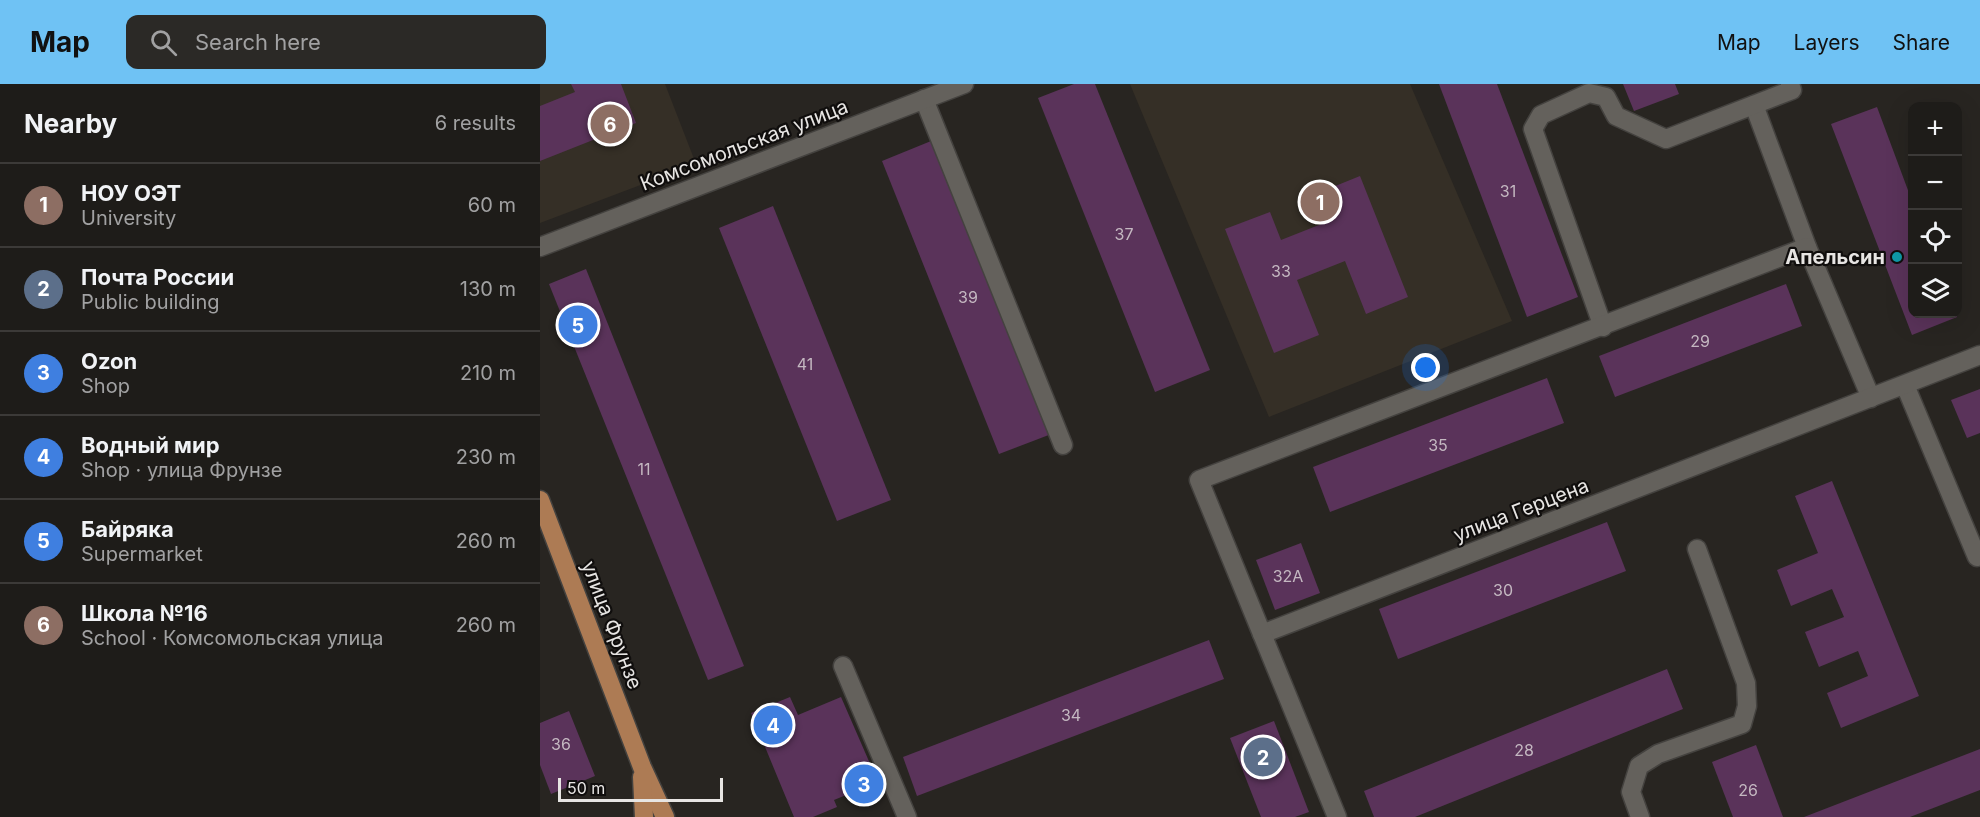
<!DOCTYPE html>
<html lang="en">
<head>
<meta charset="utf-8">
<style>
  body { margin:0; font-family:Inter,sans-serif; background:#2b2926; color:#f1f3f6 }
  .controls { position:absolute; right:18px; top:18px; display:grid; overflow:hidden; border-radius:12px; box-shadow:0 6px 24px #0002 }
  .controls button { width:54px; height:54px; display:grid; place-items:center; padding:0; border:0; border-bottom:2px solid #3c3a38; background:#1e1c19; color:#f1f3f6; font:30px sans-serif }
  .scale { position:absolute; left:18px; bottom:15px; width:165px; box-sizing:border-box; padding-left:6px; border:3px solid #e7e5e3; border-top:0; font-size:16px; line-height:21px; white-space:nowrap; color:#e7e5e3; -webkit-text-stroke:4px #100e0d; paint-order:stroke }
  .you { position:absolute; left:886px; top:284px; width:21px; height:21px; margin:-15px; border:4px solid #fff; border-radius:50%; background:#1a73e8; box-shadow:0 0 0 9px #1a73e833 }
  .badge { display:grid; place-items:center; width:39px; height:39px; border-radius:50%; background:#6fc2f4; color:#fff; font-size:20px; font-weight:700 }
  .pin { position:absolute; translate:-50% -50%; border:3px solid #fff; box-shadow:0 2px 6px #0006 }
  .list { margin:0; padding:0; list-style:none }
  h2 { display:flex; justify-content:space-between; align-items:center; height:78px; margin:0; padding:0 24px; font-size:26px }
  h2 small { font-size:20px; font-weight:400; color:#a1a1a2 }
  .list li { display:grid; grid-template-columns:39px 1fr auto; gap:18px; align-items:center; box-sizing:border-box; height:84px; padding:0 24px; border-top:2px solid #3c3a38 }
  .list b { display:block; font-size:22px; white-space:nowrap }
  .list p { margin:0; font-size:20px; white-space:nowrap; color:#a1a1a2 }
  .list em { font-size:20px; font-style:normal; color:#a1a1a2 }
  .icon { flex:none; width:33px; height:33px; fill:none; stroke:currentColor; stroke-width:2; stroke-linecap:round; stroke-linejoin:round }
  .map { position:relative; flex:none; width:1440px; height:733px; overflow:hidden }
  header { display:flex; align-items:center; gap:36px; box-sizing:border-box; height:84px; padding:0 30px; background:#6fc2f4; color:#111 }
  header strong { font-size:28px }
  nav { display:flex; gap:33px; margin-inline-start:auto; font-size:21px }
  .search { width:420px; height:54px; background:#2b2926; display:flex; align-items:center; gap:15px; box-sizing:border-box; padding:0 21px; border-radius:12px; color:#a1a1a2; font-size:22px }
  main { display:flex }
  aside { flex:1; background:#1e1c19 }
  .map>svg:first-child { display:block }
  .built { fill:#352f26 }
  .building { fill:#5a335a }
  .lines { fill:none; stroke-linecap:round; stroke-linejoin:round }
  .minor-casing { stroke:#44423f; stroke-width:21 }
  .major-casing { stroke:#44423f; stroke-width:21 }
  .minor { stroke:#64615c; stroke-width:18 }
  .major { stroke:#ad7b54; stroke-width:18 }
  .culture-dot { fill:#0f9aa8; stroke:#100e0d; stroke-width:2 }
  .labels { text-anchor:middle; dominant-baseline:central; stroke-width:4.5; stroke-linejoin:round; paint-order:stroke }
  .number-label { font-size:16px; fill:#c4b8c1 }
  .street-label { font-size:20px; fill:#e7e5e3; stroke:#100e0d }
  .poi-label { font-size:20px; font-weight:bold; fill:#e7e5e3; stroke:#100e0d; text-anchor:end }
</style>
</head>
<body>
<header>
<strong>Map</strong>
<div class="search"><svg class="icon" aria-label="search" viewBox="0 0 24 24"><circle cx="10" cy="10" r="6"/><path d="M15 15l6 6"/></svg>Search here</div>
<nav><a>Map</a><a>Layers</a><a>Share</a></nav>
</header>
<main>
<aside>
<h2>Nearby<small>6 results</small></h2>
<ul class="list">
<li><span class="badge" style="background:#8d6e63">1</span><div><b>НОУ ОЭТ</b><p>University</p></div><em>60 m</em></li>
<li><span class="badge" style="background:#5c6f8a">2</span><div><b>Почта России</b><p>Public building</p></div><em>130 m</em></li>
<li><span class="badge" style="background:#3f7fe0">3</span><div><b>Ozon</b><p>Shop</p></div><em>210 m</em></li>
<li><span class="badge" style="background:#3f7fe0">4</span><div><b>Водный мир</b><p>Shop · улица Фрунзе</p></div><em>230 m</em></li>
<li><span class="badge" style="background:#3f7fe0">5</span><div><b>Байряка</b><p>Supermarket</p></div><em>260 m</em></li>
<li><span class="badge" style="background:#8d6e63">6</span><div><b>Школа №16</b><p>School · Комсомольская улица</p></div><em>260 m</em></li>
</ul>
</aside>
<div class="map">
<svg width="1440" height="733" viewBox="0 0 1440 733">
  <rect width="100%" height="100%" fill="#282521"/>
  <!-- built -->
  <g class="built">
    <path d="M0,0H125L156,80L0,139Z"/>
    <path d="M590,0H870L972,237L729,333Z"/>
  </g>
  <!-- building -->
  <g class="building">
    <path d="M31,0H81L96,39L0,77V22L35,8Z"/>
    <path d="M534,0H555L670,286L615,308L498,14Z"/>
    <path d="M899,0H957L1038,213L987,233Z"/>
    <path d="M1083,0H1135L1139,10L1094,27Z"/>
    <path d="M1337,23L1372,117V230H1415L1417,233L1372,251L1291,40Z"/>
    <path d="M396,55L514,349L459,370L342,77Z"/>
    <path d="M820,92L868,213L826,230L805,177L757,196L779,251L734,269L685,145L730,128L741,156L784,139L773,111Z"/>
    <path d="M233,122L351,416L297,437L179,144Z"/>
    <path d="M46,185L204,582L168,596L9,200Z"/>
    <path d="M1246,200L1262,242L1075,313L1059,272Z"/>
    <path d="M1007,294L1024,339L790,428L773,383Z"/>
    <path d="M1440,305V349L1427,354L1411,316Z"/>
    <path d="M1292,397L1379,612L1301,644L1287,609L1328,592L1318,567L1279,583L1265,548L1304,533L1292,505L1251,522L1237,486L1278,469L1255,412Z"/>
    <path d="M1067,438L1086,487L858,575L839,525Z"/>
    <path d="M761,459L780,509L735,526L716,476Z"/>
    <path d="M669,556L684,595L377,712L363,673Z"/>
    <path d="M1127,585L1143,625L875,733H834L824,707Z"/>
    <path d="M250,613L258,631L301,613L338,698L294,716L297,723L273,733H254L211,629Z"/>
    <path d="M29,627L55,692L11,710L0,681V639Z"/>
    <path d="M734,637L769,728L755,733H721L690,654Z"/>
    <path d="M1216,661L1243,733H1193L1172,678Z"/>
    <path d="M1440,665V706L1370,733H1264Z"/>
  </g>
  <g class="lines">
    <defs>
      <g id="minor">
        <path d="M384,15L523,361"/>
        <path d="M1214,21L1267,163L1331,314"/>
        <path d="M0,163L424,0"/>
        <path d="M1063,243L993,45L1001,31L1049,9L1066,13L1076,32L1126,55L1252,6L1250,0"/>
        <path d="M1365,301L1437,473"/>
        <path d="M722,550L1440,271"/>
        <path d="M303,582L367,733"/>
        <path d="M797,733L659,396L1267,163"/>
        <path d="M1100,733L1091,708L1099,682L1118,670L1202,640L1207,622L1206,599L1157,465"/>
      </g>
      <g id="major">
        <path d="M0,416L102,683L125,733"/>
        <path d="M102,693L104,733"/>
      </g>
    </defs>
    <!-- minor casing -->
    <use href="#minor" class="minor-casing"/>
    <!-- major casing -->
    <use href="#major" class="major-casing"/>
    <!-- minor -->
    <use href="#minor" class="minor"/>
    <!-- major -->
    <use href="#major" class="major"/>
  </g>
  <!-- markers -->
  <circle class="culture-dot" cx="1357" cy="173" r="6"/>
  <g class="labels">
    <!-- number labels -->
    <g class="number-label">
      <text x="968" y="107">31</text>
      <text x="584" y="150">37</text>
      <text x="741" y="187">33</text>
      <text x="428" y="213">39</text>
      <text x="1160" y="257">29</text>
      <text x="265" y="280">41</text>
      <text x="898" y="361">35</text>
      <text x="104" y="385">11</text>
      <text x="748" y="492">32А</text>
      <text x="963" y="506">30</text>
      <text x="531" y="631">34</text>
      <text x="21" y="660">36</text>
      <text x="984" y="666">28</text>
      <text x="1208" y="706">26</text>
    </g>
    <!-- street labels -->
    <g class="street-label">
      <text transform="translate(204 61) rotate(-21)">Комсомольская улица</text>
      <text transform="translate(981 426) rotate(-21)">улица Герцена</text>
      <text transform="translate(72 541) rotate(69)">улица Фрунзе</text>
    </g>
    <!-- poi labels -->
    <g class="poi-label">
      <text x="1345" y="173">Апельсин</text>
    </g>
  </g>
</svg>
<div class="controls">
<button>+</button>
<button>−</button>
<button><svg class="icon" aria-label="locate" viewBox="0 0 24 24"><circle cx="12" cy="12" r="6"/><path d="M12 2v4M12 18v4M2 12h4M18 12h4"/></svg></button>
<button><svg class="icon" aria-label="layers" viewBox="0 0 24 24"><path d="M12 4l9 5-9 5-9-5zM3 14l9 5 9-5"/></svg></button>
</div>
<div class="scale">50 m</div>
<div class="you"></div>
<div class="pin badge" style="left:780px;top:118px;background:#8d6e63">1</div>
<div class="pin badge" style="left:723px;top:673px;background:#5c6f8a">2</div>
<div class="pin badge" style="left:324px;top:700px;background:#3f7fe0">3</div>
<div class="pin badge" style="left:233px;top:641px;background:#3f7fe0">4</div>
<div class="pin badge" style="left:38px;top:241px;background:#3f7fe0">5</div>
<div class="pin badge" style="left:70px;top:40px;background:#8d6e63">6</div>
</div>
</main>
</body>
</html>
